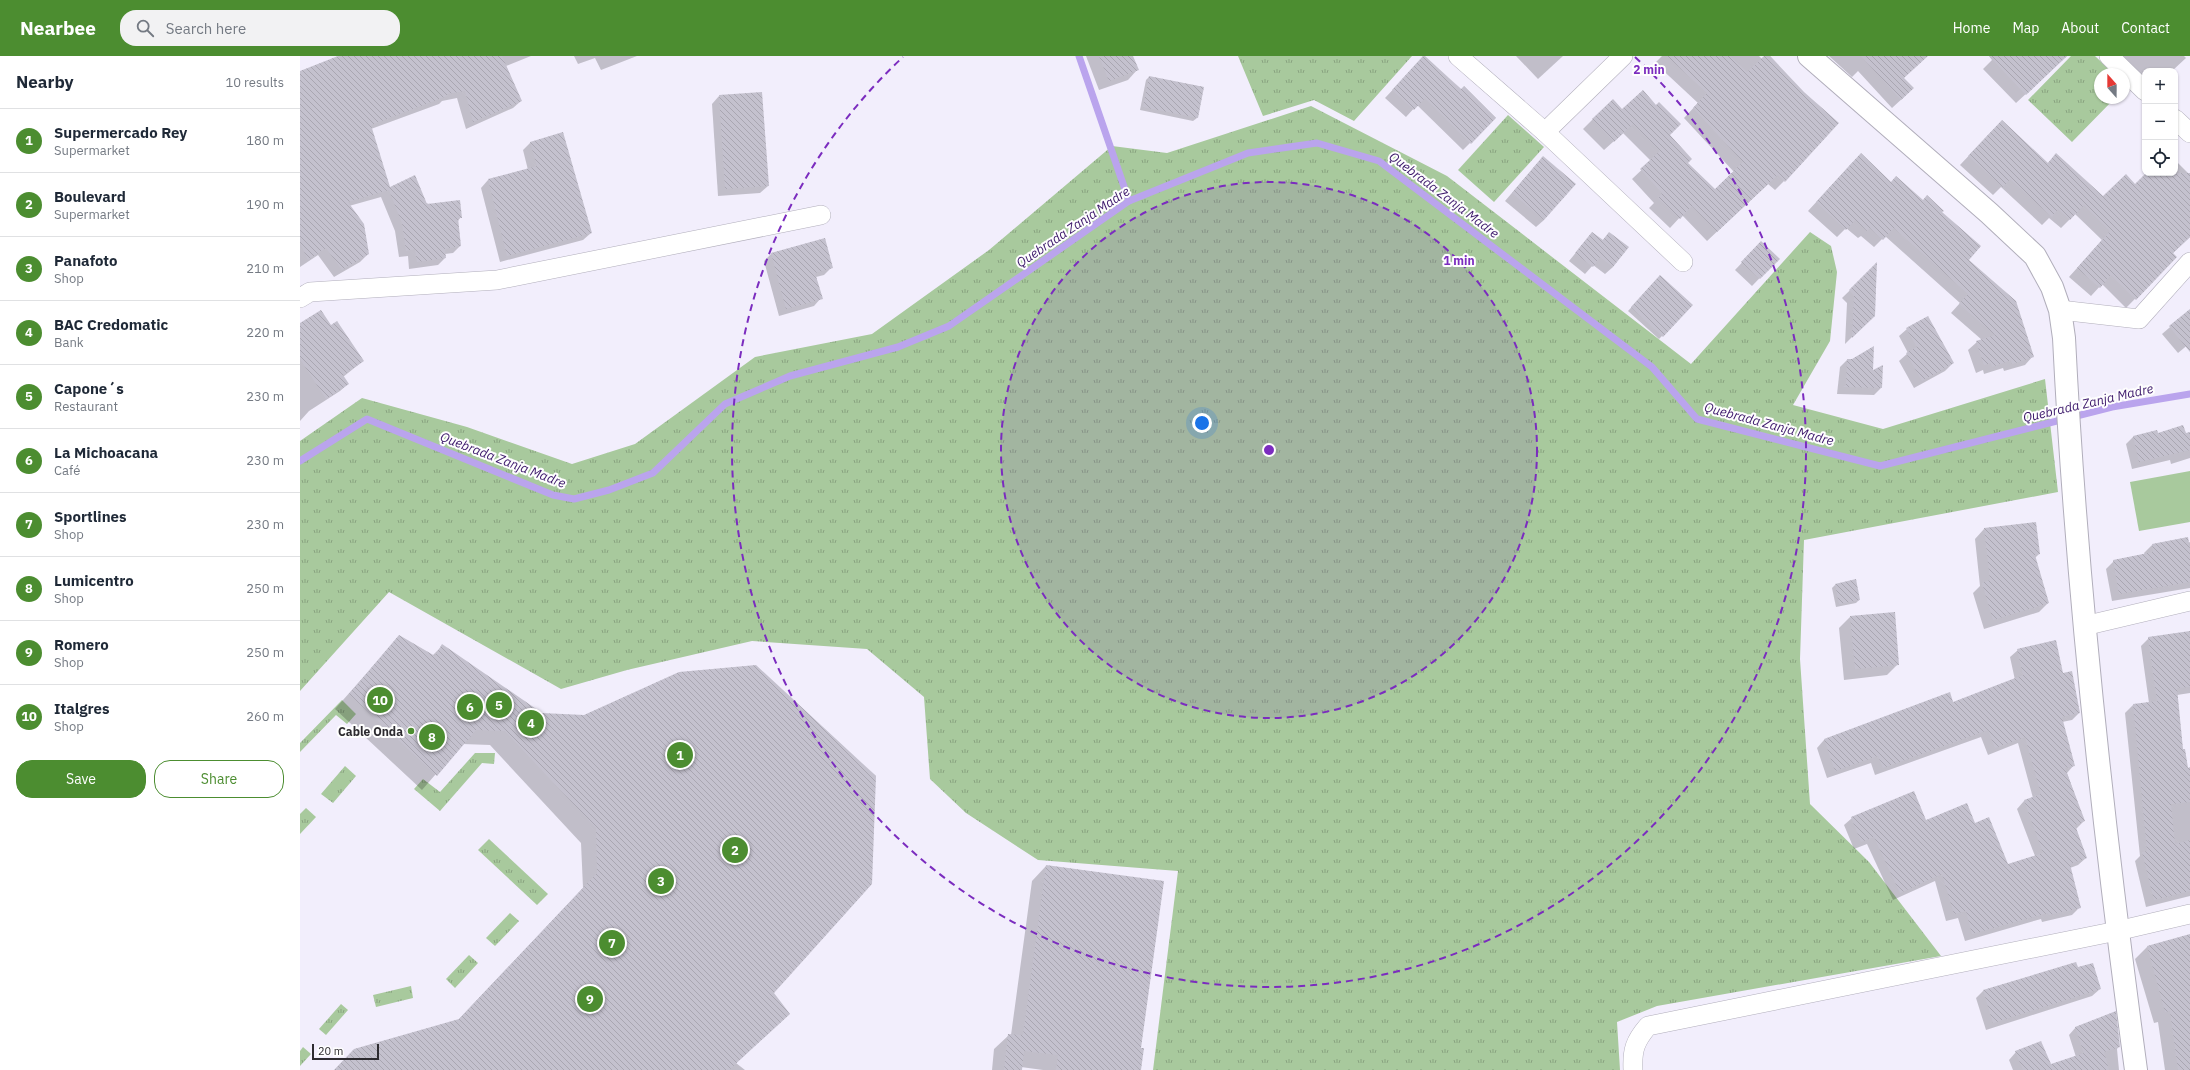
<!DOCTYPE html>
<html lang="en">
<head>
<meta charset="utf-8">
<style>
  body { margin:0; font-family:"IBM Plex Sans",sans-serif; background:#f2f2f3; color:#1f2937 }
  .controls { position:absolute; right:12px; top:12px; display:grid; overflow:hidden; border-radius:8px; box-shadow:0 1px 3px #0004 }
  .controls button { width:36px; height:36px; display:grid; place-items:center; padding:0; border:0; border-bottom:1px solid #e0e1e3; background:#fff; color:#1f2937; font:20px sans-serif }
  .compass { position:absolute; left:1794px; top:12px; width:36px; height:36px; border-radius:50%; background:#fff; box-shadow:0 1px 3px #0004; rotate:339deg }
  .scale { position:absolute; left:12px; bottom:10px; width:67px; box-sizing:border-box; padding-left:4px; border:2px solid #2d2b30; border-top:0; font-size:11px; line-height:14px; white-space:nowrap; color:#2d2b30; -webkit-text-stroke:3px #fefefe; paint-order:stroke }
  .you { position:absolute; left:902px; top:367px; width:14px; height:14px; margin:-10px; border:3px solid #fff; border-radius:50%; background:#1a73e8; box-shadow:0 0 0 6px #1a73e833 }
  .badge { display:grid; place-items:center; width:26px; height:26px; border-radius:50%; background:#4c8d30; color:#fff; font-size:13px; font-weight:700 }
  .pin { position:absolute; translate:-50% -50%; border:2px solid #fff; box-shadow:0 1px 4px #0006 }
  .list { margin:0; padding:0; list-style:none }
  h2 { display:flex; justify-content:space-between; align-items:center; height:52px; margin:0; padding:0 16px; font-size:17px }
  h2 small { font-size:13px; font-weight:400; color:#747a83 }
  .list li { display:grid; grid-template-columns:26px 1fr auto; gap:12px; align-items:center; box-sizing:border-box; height:64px; padding:0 16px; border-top:1px solid #e0e1e3 }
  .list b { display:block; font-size:15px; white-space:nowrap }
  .list p { margin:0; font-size:13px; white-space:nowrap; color:#747a83 }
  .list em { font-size:13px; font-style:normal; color:#747a83 }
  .actions { display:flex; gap:8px; padding:12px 16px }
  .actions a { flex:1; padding:9px 0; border:1px solid #4c8d30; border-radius:16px; text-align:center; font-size:14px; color:#4c8d30 }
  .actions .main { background:#4c8d30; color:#fff }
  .icon { flex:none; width:22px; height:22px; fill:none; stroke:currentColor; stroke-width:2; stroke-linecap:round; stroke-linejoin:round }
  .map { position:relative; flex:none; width:1890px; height:1014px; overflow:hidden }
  header { display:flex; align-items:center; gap:24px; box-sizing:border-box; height:56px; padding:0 20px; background:#4c8d30; color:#fff }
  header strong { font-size:19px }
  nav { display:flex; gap:22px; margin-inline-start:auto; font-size:14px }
  .search { width:280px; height:36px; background:#f2f2f3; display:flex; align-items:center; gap:10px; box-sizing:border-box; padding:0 14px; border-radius:16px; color:#747a83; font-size:15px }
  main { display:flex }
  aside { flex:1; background:#fff }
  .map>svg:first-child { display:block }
  .grass { fill:url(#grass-tufts) }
  .green { fill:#a8c99d }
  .shadow { fill:#0003 }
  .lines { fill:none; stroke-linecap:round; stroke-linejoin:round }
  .stream { stroke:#baa4ed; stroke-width:7 }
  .building { fill:url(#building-back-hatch) }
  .street-casing { stroke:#b1aebb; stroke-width:20 }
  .secondary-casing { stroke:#b1aebb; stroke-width:24 }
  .street { stroke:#fff; stroke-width:19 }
  .secondary { stroke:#fff; stroke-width:22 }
  .ring { fill:none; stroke:#7b2cbf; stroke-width:2; stroke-dasharray:7 5 }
  .poi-dot { fill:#4c8d30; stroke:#fefefe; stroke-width:1.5 }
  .labels { text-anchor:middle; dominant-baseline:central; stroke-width:4; stroke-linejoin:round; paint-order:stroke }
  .poi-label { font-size:12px; font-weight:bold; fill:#2d2b30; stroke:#fefefe; text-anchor:end }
  .water-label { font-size:13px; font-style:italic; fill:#3b176a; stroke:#fefefe }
  .centre { fill:#7b2cbf; stroke:#fefefe; stroke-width:2 }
  .ring-label { font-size:12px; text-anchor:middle; font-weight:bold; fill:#7b2cbf; stroke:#fefefe; stroke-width:4; stroke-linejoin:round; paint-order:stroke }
</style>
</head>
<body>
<header>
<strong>Nearbee</strong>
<div class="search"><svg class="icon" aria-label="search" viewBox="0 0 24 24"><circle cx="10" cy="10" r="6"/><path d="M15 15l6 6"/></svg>Search here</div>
<nav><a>Home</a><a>Map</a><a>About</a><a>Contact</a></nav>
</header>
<main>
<aside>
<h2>Nearby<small>10 results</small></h2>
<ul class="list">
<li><span class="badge">1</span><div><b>Supermercado Rey</b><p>Supermarket</p></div><em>180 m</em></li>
<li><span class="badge">2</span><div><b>Boulevard</b><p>Supermarket</p></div><em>190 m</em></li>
<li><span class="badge">3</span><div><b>Panafoto</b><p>Shop</p></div><em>210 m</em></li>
<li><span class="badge">4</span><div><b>BAC Credomatic</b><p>Bank</p></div><em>220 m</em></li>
<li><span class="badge">5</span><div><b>Capone´s</b><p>Restaurant</p></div><em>230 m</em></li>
<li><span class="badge">6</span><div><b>La Michoacana</b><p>Café</p></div><em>230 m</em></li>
<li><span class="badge">7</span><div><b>Sportlines</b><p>Shop</p></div><em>230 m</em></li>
<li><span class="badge">8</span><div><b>Lumicentro</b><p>Shop</p></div><em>250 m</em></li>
<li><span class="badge">9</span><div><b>Romero</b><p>Shop</p></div><em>250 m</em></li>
<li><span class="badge">10</span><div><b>Italgres</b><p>Shop</p></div><em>260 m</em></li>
</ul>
<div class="actions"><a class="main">Save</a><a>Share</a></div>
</aside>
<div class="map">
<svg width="1890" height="1014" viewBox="0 0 1890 1014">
  <defs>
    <pattern id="grass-tufts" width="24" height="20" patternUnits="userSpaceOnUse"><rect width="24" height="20" fill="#a8c99d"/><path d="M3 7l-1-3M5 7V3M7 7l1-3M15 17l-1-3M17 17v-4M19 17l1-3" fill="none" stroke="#89a380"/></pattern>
    <pattern id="building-back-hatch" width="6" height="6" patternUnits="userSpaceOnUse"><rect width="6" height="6" fill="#c4c1ce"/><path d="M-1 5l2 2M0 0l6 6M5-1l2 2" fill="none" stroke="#a9a6b1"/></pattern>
  </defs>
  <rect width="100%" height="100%" fill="#f2eefc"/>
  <!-- grass -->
  <g class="grass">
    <path d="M938,0H1112L1054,65L1014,44L963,60Z"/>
    <path d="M1771,0H1795L1814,18H1800V42H1815L1772,86L1728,44Z"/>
    <path d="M1011,50L1147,120L1391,308L1510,176L1531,190L1537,216L1530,285L1493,349L1583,373L1745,323L1758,436L1504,484L1500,603L1510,748L1569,806L1641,900L1357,950L1317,966L1320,1014H853L878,815L738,804L666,757L630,723L624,641L567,593L452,585L327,614L261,633L89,536L0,635V385L62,342L167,371L272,408L335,388L455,301L572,278L689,194L812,90L867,97Z"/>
    <path d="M1208,59L1244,91L1194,146L1158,114Z"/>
    <path d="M42,644L56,658L47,668L36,659L0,696V687Z"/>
    <path d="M175,697H195L194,708L182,707L140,755L114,733L123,723L140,736Z"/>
    <path d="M45,710L56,720L33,747L21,738Z"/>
    <path d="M6,752L16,761L0,778V758Z"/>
    <path d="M189,783L248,838L237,849L178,794Z"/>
    <path d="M210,857L219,865L195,890L186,882Z"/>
    <path d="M169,899L178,907L155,932L146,923Z"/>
    <path d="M111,930L113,942L76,951L73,939Z"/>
    <path d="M41,948L48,954L26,979L19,973Z"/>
    <path d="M3,991L11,998L0,1010V995Z"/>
  </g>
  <!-- green -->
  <path class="green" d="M1890,415V466L1839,475L1830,426Z"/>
  <!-- shadow -->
  <g class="shadow">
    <path d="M56,0H231L206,10L221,45L213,52L166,73L157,42L142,45L139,48L71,73L89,132L161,161L157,166L160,190L153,197L145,198V202L138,209L109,213L108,200L99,201L95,175L81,141L49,150L68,198L60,206L34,221L18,199L0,211V20Z"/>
    <path d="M274,0H337L301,14L295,2L278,8Z"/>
    <path d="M786,0H832L837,14L828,24L799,34Z"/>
    <path d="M1216,0H1263L1238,23Z"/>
    <path d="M1362,0H1459L1462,3L1469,0L1484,125L1475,134L1468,128L1407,185L1382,159L1370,172L1349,152L1354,147L1332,123L1351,105L1323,77L1304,94L1283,73L1293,63L1322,54L1369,79L1387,108L1415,134L1434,116L1384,62L1398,47L1355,7Z"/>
    <path d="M1529,0H1625L1603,22L1604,41L1592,52L1558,15L1552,21Z"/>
    <path d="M1689,0H1767L1716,47L1683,13L1692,4Z"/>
    <path d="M1820,0H1884L1886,2L1872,15H1845V33Z"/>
    <path d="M1117,8L1161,34L1195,62L1163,94L1117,49L1106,61L1085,42Z"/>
    <path d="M849,21L903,31L897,62L893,65L840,54L846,24Z"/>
    <path d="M419,40L468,130L460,137L418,140L412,48Z"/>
    <path d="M1693,74L1747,108L1756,99L1803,142L1835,129L1847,117H1875V104L1890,119V181L1872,198L1876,201L1826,252L1802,228L1791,240L1769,221L1802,184L1775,158L1761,172L1749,162L1742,169L1701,131L1693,139L1660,109Z"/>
    <path d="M262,78L291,177L283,184L200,206L181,132L188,124L228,114L223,94L230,87Z"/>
    <path d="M1552,107L1591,127L1641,157L1667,204L1733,300L1725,309L1704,315L1703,312L1684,318L1683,314L1676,317L1668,294L1677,286L1682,284L1651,257L1660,247L1585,180L1574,191L1561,180L1558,182L1546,172L1537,181L1508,155Z"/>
    <path d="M1236,109L1244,164L1236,171L1205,145Z"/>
    <path d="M1292,177L1302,185L1309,177L1313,211L1305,218L1293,209L1285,218L1269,205Z"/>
    <path d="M1454,194L1478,203L1452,230L1435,214Z"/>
    <path d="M471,198L532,211L524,219L516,221L521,242L514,250L479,260L464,205Z"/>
    <path d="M1576,209L1574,259L1545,288L1547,247L1542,242Z"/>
    <path d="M1360,220L1392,249L1359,283L1328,255Z"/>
    <path d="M1890,254V287L1878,297L1862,278Z"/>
    <path d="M0,269L31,270L63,305L43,321L48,328L40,335L9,355L0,365Z"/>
    <path d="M1607,273L1653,307L1645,315L1614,332L1599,305L1608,297L1599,280Z"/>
    <path d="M1547,304L1572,316L1581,332L1574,339L1537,338L1540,311Z"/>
    <path d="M1890,377V402L1871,408L1870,404L1832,413L1826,388L1833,381Z"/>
    <path d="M1684,473L1739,498L1735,502L1748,547L1739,556L1684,573L1673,537L1680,530L1675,483Z"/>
    <path d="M1887,483L1888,487L1890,486V532L1812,545L1806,513L1814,505L1845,499L1844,497L1852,489Z"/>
    <path d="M1535,529L1559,544L1556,547L1536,551L1532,532Z"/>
    <path d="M1550,561L1598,608L1587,619L1544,624L1539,572Z"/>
    <path d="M1890,576V637L1877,639L1882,694L1887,713L1890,712V840L1846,851L1835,805L1840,800L1825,657L1833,649L1849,647L1841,590L1849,582Z"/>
    <path d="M99,581L132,600L142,590L473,937L489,958L436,1007L445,1014H36L158,964L283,832L281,787L190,689L162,688L122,734L35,653Z"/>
    <path d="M1718,594L1763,618L1779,657L1772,664L1762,666L1774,709L1767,717L1784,765L1776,773L1786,802L1778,809L1770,812L1780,851L1772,859L1742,866L1741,863L1665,885L1658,862L1646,865L1635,825L1593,844L1567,788L1554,793L1544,769L1552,762L1675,769L1707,809L1735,800L1717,753L1724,745L1733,742L1718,687L1688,699L1681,681L1575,719L1571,707L1527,722L1517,692L1524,684L1649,638L1653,647L1715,624L1710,601Z"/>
    <path d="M746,810L840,993V1014H743L721,1011V1014H692L694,993L709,979H711L732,825Z"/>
    <path d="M1890,879V1014H1865L1858,966L1854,967L1835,903L1847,891Z"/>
    <path d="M1775,907L1777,912L1800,933L1792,940L1686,974L1676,942L1683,935Z"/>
    <path d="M1776,971L1819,990L1817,993L1819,1014H1713L1709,1004L1716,996L1750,1009L1776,1001L1769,979Z"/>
  </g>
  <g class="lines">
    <!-- stream -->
    <g class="stream">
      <path d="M779,0L829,145"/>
      <path d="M0,405L67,363L253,439L274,443L309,434L353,417L425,348L490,320L598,291L649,270L829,145L948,97L1017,87L1079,105L1352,311L1397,363L1580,410L1812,351L1890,338"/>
    </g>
  </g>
  <!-- building -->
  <g class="building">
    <path d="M38,0H202L222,45L173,66L165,35L147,38V40L71,69L90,131L115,119L127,148L160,144L162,162H158L161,190L145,193L146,202L117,206L115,193L106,195L102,167L89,134L48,146L64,168L69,198L42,214L26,192L8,204L0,187V15Z"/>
    <path d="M799,0H833L839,14L809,25Z"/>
    <path d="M1123,0H1125L1161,33L1164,30L1196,62L1171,88L1125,42L1114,54L1092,34Z"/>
    <path d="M1367,0H1430L1447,16L1464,0H1470L1504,36L1539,67L1485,126L1478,119L1417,176L1392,150L1380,163L1358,142L1362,137L1340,113L1360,95L1333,68L1314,86L1292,63L1313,43L1322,53L1343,34L1356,49L1359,46L1381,68L1370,79L1392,103L1388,107L1415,133L1443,106L1393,52L1407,37Z"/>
    <path d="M1561,0H1628L1604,22L1614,32L1601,44Z"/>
    <path d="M1689,0H1767L1726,39Z"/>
    <path d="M849,20L904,31L898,62L843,51Z"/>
    <path d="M462,36L469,130L425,133L419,39Z"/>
    <path d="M1702,64L1748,107L1756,97L1803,140L1826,118L1835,128L1846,117H1890V181L1873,197L1877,201L1836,244L1811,219L1800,232L1777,212L1810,175L1784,149L1770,164L1758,153L1752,161L1710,123L1703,131L1668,100Z"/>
    <path d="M263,76L292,177L207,200L188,123L237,110L230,86Z"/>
    <path d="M1561,97L1591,126L1596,120L1623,144L1627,139L1644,155L1642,156L1681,190L1669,204L1716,245L1734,301L1712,308L1711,304L1692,311L1691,307L1684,309L1676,285L1695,279L1659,248L1668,238L1594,172L1583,184L1570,172L1567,175L1555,164L1546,174L1516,146Z"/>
    <path d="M1243,100L1276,128L1244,164L1212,137Z"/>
    <path d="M1292,176L1303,184L1309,176L1329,191L1313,211L1300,201L1293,211L1275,197Z"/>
    <path d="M525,182L533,212L515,217L523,243L486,253L471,197Z"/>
    <path d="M1461,185L1480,203L1460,223L1441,206Z"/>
    <path d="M1577,206L1575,260L1552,282L1554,239L1549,234Z"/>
    <path d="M1360,219L1393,249L1363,281L1331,251Z"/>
    <path d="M1890,253V296L1869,270Z"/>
    <path d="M21,254L31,269L37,265L64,305L43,319L49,328L26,343L0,303V267Z"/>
    <path d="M1628,260L1654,307L1622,325L1606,297L1617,291L1606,272Z"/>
    <path d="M1574,290L1573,314L1583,309L1582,332L1543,331L1546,329L1547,303H1552Z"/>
    <path d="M1883,369L1886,377L1890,376V394L1839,406L1833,380L1857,374L1858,377Z"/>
    <path d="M1736,466L1740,498L1735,499L1749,547L1693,564L1682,527L1690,524L1684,472Z"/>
    <path d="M1888,481L1890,493V526L1819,538L1813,504L1853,496L1852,488Z"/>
    <path d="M1556,523L1560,544L1539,548L1535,528Z"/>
    <path d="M1595,556L1599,609L1555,613L1550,560Z"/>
    <path d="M1890,575V631L1877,632L1883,693H1885L1888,712L1890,711V746L1871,748L1875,788L1890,784V835L1854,844L1842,796L1847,795L1833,648L1857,645L1848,581Z"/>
    <path d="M99,579L135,600L142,588L242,657L284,659L379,616L456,609L576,720L572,828L474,937L490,958L429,1014H34L54,993L159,963L297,817L296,772L205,675L176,674L137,720L49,638Z"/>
    <path d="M1756,584L1763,617L1772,615L1780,657L1762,661L1775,710L1765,712L1785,765L1775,769L1787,802L1770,808L1781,852L1749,859L1748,857L1672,878L1666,855L1654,858L1642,818L1600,837L1574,781L1561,786L1551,761L1614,735L1626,764L1667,747L1675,767L1689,761L1708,808L1743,797L1724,744L1741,738L1725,681L1695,692L1688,674L1583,712L1578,700L1535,715L1524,683L1650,636L1653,646L1723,619L1717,593Z"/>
    <path d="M746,809L864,825L841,992H844L841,1014H756L758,999L724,995L722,1014H704L708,978L723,979Z"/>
    <path d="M1890,878V1014H1878L1870,955L1865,956L1847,890Z"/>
    <path d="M1776,906L1778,911L1793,907L1801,933L1693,967L1683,934Z"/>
    <path d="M1816,955L1820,991L1804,996L1809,1014H1723L1715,995L1741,985L1751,1008L1784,997L1775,971Z"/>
  </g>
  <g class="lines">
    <defs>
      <g id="street">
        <path d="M1158,0L1245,76L1383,206"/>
        <path d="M1809,0L1845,35"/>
        <path d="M1875,63L1890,77"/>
        <path d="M1245,76L1323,0"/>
        <path d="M0,242L10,236L197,224L521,159"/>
        <path d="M1760,254L1839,263L1890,206"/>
        <path d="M1784,570L1890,545"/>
        <path d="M1333,1014C1332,994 1335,985 1348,970L1817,875L1890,858"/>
      </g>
      <path id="secondary" d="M1509,0L1689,157L1735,200L1752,231L1760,254L1764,282C1776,527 1803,771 1836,1014"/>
    </defs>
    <!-- street casing -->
    <use href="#street" class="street-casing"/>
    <!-- secondary casing -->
    <use href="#secondary" class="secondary-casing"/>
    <!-- street -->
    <use href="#street" class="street"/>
    <!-- secondary -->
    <use href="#secondary" class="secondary"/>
  </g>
  <!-- distance rings -->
  <circle cx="969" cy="394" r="268" fill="#7b2cbf" fill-opacity=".12"/>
  <g class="ring">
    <circle cx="969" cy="394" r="268"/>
    <path d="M1335 1A537 537 0 1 1 603 1"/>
  </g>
  <!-- markers -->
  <circle class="poi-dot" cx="111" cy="675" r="4"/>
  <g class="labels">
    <!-- poi labels -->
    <g class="poi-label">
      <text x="103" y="675">Cable Onda</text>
    </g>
    <!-- water labels -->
    <g class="water-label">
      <text transform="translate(1144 139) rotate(37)">Quebrada Zanja Madre</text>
      <text transform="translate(773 171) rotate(-34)">Quebrada Zanja Madre</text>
      <text transform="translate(1788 347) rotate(-13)">Quebrada Zanja Madre</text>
      <text transform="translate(1469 368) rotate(15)">Quebrada Zanja Madre</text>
      <text transform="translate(203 404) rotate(21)">Quebrada Zanja Madre</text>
    </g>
  </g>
  <circle cx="969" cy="394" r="6" class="centre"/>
  <g class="ring-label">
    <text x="1349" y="18">2 min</text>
    <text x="1159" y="209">1 min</text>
  </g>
</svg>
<div class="controls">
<button>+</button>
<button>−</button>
<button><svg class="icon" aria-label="locate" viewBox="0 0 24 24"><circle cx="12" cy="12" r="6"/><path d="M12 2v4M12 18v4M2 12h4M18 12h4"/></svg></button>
</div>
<svg class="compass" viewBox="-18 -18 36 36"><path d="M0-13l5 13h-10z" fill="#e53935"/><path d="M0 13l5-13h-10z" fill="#747a83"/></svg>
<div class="scale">20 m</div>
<div class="you"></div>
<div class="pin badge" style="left:380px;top:699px">1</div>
<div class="pin badge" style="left:435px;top:794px">2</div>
<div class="pin badge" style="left:361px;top:825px">3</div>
<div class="pin badge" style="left:231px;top:667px">4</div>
<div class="pin badge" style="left:199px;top:649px">5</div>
<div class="pin badge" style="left:170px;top:651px">6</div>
<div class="pin badge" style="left:312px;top:887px">7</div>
<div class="pin badge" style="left:132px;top:681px">8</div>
<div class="pin badge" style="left:290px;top:943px">9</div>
<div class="pin badge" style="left:80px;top:644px">10</div>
</div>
</main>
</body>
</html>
